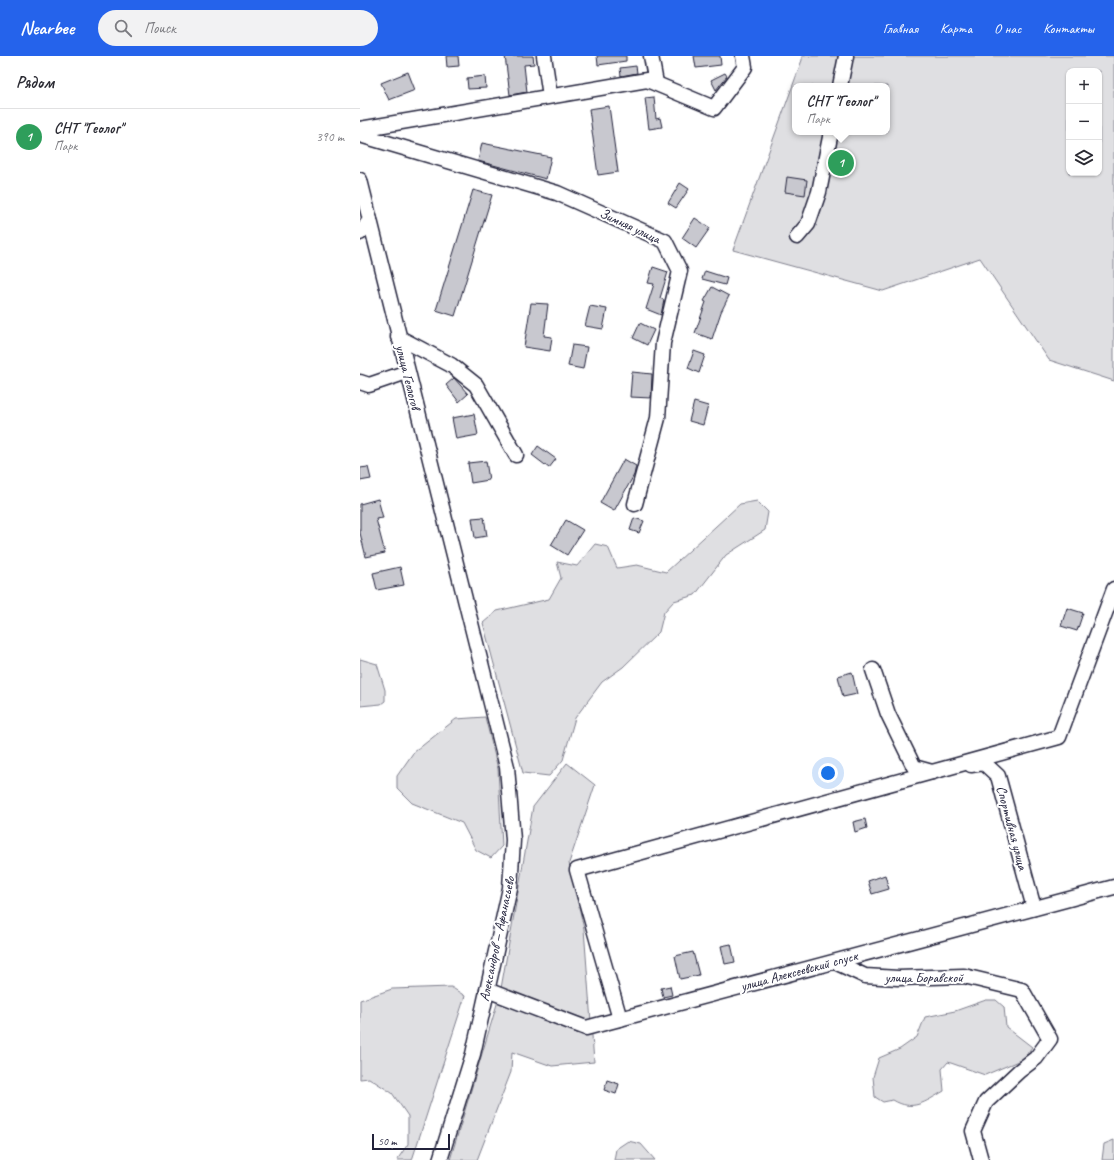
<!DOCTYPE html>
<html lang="ru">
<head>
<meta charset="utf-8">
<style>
  body { margin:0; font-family:Caveat,sans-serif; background:#f2f2f3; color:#2b2b33 }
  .controls { position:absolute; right:12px; top:12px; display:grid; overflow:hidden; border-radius:8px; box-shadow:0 1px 3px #0004 }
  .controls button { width:36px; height:36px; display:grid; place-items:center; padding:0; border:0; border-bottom:1px solid #e1e1e2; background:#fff; color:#2b2b33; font:20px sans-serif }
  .scale { position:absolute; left:12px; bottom:10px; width:78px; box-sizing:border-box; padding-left:4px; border:2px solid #22223b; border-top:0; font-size:11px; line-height:14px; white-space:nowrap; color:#22223b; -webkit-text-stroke:3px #fff; paint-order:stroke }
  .you { position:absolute; left:468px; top:717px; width:14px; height:14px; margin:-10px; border:3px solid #fff; border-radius:50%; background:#1a73e8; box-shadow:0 0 0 6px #1a73e833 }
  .badge { display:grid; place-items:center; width:26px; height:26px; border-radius:50%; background:#2563eb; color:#fff; font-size:13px; font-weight:700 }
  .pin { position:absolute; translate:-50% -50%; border:2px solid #fff; box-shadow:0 1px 4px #0006 }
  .popup { position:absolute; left:432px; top:27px; width:98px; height:52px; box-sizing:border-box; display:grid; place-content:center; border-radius:8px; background:#fff; filter:drop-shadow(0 1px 3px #0005); font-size:13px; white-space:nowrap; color:#7c7c81 }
  .popup b { font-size:15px; color:#2b2b33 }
  .popup::after { content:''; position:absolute; left:50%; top:100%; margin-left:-8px; border:8px solid transparent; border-top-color:#fff }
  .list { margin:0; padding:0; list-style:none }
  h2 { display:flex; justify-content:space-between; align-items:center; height:52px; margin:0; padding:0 16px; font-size:17px }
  h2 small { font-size:13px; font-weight:400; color:#7c7c81 }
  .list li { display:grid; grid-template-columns:26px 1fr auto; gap:12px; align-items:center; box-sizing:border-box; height:56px; padding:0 16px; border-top:1px solid #e1e1e2 }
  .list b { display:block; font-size:15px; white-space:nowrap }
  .list p { margin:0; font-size:13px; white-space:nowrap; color:#7c7c81 }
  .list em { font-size:13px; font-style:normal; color:#7c7c81 }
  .icon { flex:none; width:22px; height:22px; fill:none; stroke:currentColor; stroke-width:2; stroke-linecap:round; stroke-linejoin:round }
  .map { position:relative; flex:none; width:754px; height:1104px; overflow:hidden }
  header { display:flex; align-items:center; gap:24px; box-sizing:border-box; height:56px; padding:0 20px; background:#2563eb; color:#fff }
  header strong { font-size:19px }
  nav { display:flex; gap:22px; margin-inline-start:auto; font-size:14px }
  .search { width:280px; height:36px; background:#f2f2f3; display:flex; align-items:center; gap:10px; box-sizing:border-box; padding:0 14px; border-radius:22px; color:#7c7c81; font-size:15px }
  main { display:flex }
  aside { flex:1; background:#fff }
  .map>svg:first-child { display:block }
  .green { fill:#dfdfe2; stroke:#80808e; fill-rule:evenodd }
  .building { fill:#c8c8cf; stroke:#22223b }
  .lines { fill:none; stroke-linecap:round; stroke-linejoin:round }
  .minor-casing { stroke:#22223b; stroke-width:17 }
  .minor { stroke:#fff; stroke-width:14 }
  .labels { text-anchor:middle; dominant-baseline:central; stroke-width:4; stroke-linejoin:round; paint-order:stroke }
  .street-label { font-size:14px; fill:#22223b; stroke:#fff }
</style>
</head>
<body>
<header>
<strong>Nearbee</strong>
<div class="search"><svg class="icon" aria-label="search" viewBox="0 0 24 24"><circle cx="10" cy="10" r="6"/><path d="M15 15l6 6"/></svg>Поиск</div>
<nav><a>Главная</a><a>Карта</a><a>О нас</a><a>Контакты</a></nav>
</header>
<main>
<aside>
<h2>Рядом<small></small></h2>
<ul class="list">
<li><span class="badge" style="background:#2e9e5b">1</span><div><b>СНТ &quot;Геолог&quot;</b><p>Парк</p></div><em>390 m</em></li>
</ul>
</aside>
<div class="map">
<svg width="754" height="1104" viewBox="0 0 754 1104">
  <rect width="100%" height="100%" fill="#fff"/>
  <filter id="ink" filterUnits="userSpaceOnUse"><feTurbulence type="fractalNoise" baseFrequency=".025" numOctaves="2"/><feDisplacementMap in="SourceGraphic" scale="8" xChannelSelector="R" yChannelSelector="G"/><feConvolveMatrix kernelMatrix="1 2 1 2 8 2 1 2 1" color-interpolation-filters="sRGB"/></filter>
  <g filter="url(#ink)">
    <!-- green -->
    <g class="green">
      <path d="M442,0H754V325L689,304L620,202L523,235L373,194L442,4ZM709,15H739V117H709ZM435,30H527V76H435Z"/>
      <path d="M397,445L408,456L405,474L366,499L335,539L314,545L304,556L299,576L263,611L242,626L215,662L203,704L189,720L163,717L123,567L137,555L189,543L201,522L197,506L217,510L235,488L248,491L257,512L277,509L306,516L380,448Z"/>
      <path d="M0,603L17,608L25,634V645L21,648L0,650Z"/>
      <path d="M125,661L138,713L142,790L131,802L116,794L102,767L52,747L37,732V720L53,697L96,663Z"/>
      <path d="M207,707L235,729L209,807L224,873L234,1006L192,1010L152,996L151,1016L117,1104H90L140,938L173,751Z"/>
      <path d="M91,931L105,940L52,1104H37L48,1088V1060L32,1037L9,1022L0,1023V944L32,933Z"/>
      <path d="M626,944H636L644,951L646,971L672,991L663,1003L625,1019L588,1006L582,1013L584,1035C565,1046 553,1056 533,1044L523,1046L515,1041L513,1021L519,1002L540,993L557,981L565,961L595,955Z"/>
      <path d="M754,1084V1104H742L744,1088Z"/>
      <path d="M268,1085L281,1088L295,1104H254L256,1093Z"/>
    </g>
    <!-- building -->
    <g class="building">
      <path d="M86,0H98L99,10L87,11Z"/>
      <path d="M145,0H173L174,8L164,9L167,36L150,39Z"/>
      <path d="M237,0H266V5L238,9Z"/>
      <path d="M334,0H360L361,9L336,12Z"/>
      <path d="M276,10L277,17L261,20L260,12Z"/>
      <path d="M48,16L55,34L29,44L21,27Z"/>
      <path d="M365,17L367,20L356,34L351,24Z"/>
      <path d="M125,20L126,32L108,33L107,22Z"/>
      <path d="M294,41L296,63L300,62L302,71L289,73L285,42Z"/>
      <path d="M249,50L258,116L238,119L229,53Z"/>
      <path d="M122,87L191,101L186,123L118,105Z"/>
      <path d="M427,121L447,124L445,139L425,136Z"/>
      <path d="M320,127L329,133L316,152L308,147Z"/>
      <path d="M113,134L132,139L95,260L76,254Z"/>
      <path d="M335,162L350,172L336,192L322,182Z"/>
      <path d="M293,211L308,216L300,242L304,244L301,259L286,253L294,228L288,227Z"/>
      <path d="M345,215L367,222L365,229L342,223Z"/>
      <path d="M352,231L369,240L361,256L352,283L335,277L346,246L344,245Z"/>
      <path d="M171,247L188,248L184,280L192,281L190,295L164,291Z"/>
      <path d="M230,250L247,253L243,273L225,270Z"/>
      <path d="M280,267L294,274L287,289L273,282Z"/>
      <path d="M212,289L227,291L223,313L208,310Z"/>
      <path d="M334,295L345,299L339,317L328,312Z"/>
      <path d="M272,316L292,318L291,342L270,341Z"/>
      <path d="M94,322L108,338L99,346L86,329Z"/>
      <path d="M334,346L348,350L343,369L329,365Z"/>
      <path d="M114,358L118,379L96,383L92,362Z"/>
      <path d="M178,390L196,403L189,412L172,399Z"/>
      <path d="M264,403L276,410L274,419L254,455L240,447Z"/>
      <path d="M126,405L129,424L111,427L108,407Z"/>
      <path d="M8,411L11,423L0,425V412Z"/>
      <path d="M18,443L23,462L16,463L25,497L6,501L0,477V448Z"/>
      <path d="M124,461L127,480L115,482L112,462Z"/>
      <path d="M274,462L284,465L279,477L270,474Z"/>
      <path d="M206,464L223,474L207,499L191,489Z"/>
      <path d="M40,511L44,529L17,534L13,517Z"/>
      <path d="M707,552L723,557L717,575L701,570Z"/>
      <path d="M492,616L497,638L483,641L478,620Z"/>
      <path d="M505,763L507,772L495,776L493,766Z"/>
      <path d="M525,819L529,833L512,838L508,825Z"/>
      <path d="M371,888L375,906L365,908L361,890Z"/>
      <path d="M333,896L339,919L320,923L315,900Z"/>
      <path d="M310,930L312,939L303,941L301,932Z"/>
      <path d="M247,1024L259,1028L256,1038L244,1034Z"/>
    </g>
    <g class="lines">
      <defs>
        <g id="minor">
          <path d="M184,0L190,40"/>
          <path d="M291,0L296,27"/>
          <path d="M480,30L486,0"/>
          <path d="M0,73L287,24L354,52L385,11L383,0"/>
          <path d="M0,79L197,137L305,185L320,215L303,287L298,362L275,448"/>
          <path d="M0,124L147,711L153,784L150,832L113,998L80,1104"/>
          <path d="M0,177L10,164"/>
          <path d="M437,181L448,168L459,136L471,76"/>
          <path d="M38,281L91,309L116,329L156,399"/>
          <path d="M0,326L9,329L47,316"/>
          <path d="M513,614L528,658L554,711L572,716"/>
          <path d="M611,709L624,707L638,720L674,852"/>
          <path d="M475,906L505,920L538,922L604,920L662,934L690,983L676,1002L659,1015L626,1046L613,1075L621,1104"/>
          <path d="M127,934L226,972L754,831"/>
          <path d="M260,963L217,814L699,681L754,533"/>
        </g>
      </defs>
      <!-- minor casing -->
      <use href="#minor" class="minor-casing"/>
      <!-- minor -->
      <use href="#minor" class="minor"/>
    </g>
  </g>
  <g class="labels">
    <!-- street labels -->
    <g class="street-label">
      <text transform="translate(270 170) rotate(25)">Зимняя улица</text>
      <text transform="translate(48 321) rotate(76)">улица Геологов</text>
      <text transform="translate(652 772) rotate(75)">Спортивная улица</text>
      <text transform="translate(137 883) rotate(-78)">Александров — Афанасьево</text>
      <text transform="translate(439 915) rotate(-15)">улица Алексеевский спуск</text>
      <text x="564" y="921">улица Боравской</text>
    </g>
  </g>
</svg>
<div class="controls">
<button>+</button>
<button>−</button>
<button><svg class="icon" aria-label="layers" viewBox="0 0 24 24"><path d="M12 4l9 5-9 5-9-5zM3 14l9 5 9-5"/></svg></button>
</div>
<div class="scale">50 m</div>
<div class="you"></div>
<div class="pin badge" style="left:481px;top:107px;background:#2e9e5b">1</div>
<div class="popup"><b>СНТ &quot;Геолог&quot;</b>Парк</div>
</div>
</main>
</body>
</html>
